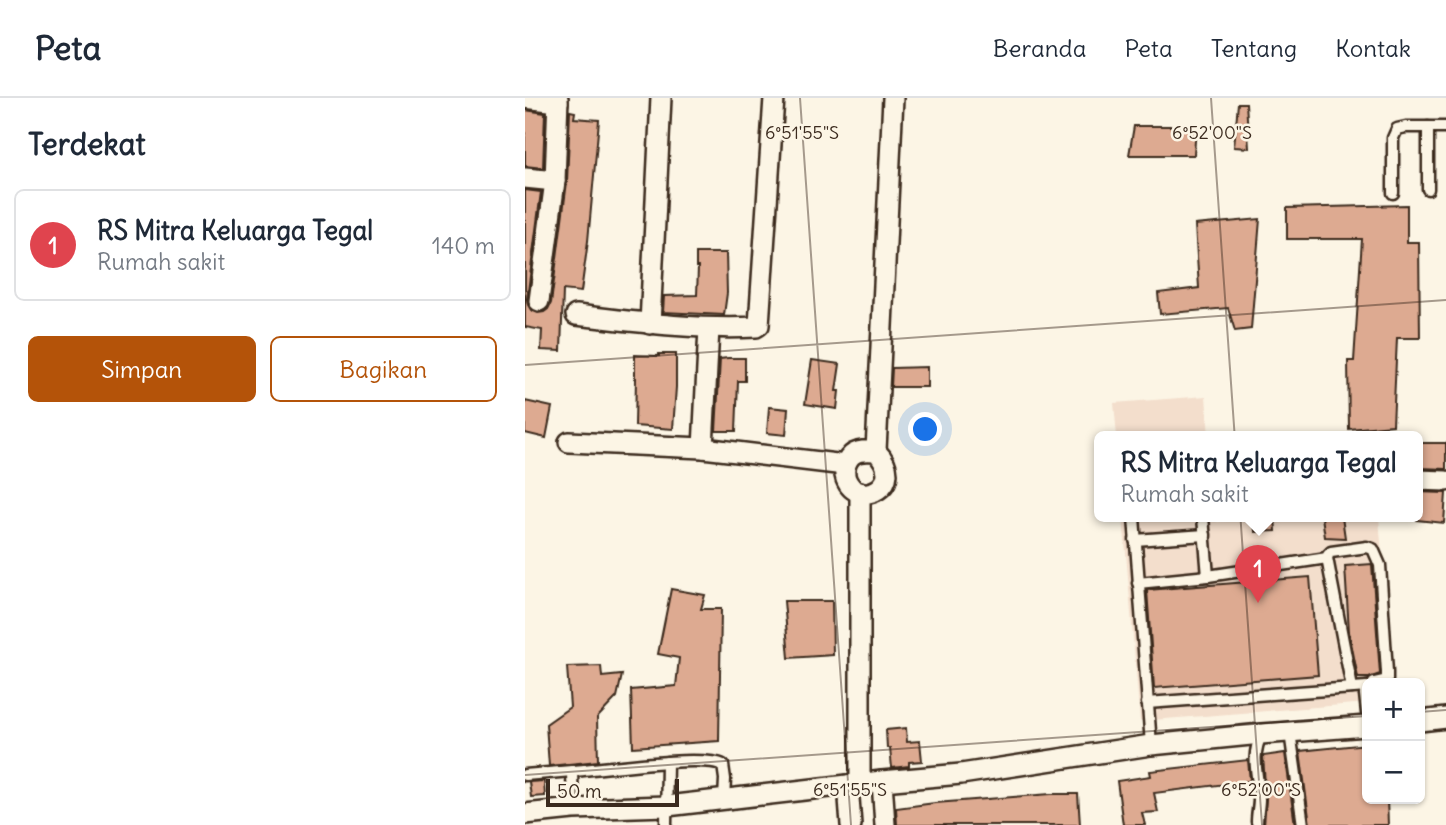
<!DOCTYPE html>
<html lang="id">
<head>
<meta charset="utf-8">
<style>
  body { margin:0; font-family:Delius,sans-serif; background:#f6f6f7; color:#1f2937 }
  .controls { position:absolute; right:21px; bottom:21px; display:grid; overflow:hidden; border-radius:10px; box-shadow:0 2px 5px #0004 }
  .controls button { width:63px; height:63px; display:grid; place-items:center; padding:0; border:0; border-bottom:2px solid #e0e1e3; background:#fff; color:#1f2937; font:35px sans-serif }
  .scale { position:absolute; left:21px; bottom:18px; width:133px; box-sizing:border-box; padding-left:7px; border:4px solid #3b2a1e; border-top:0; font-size:19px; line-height:24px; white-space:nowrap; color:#3b2a1e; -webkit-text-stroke:5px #fcf5e5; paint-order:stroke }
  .you { position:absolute; left:401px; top:332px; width:24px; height:24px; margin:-18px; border:5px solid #fff; border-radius:50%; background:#1a73e8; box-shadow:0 0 0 10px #1a73e833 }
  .badge { display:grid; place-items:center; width:46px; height:46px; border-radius:50%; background:#b45309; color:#fff; font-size:23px; font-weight:700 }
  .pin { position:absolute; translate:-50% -58px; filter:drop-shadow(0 2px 4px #0008) }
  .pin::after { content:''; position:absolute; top:37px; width:24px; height:21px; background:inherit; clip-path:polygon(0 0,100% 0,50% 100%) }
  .popup { position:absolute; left:569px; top:333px; width:329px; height:91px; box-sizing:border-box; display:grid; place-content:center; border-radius:10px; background:#fff; filter:drop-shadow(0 2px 5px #0005); font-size:23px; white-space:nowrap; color:#747a83 }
  .popup b { font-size:26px; color:#1f2937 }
  .popup::after { content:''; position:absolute; left:50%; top:100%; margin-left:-14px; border:14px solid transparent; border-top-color:#fff }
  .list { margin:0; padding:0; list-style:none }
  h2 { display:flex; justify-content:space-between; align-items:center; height:91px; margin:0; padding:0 28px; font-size:30px }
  h2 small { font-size:23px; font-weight:400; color:#747a83 }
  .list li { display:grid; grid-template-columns:46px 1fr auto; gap:21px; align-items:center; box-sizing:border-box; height:112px; margin:0 14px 14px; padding:0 14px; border:2px solid #e0e1e3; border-radius:10px }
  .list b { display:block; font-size:26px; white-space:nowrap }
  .list p { margin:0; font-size:23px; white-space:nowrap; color:#747a83 }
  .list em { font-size:23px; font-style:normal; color:#747a83 }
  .actions { display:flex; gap:14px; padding:21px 28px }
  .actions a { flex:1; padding:16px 0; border:2px solid #b45309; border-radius:10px; text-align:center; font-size:24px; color:#b45309 }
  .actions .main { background:#b45309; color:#fff }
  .map { position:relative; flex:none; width:921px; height:727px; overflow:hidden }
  header { display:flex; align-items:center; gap:42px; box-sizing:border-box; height:98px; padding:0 35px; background:#fff; border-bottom:2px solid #e0e1e3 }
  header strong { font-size:33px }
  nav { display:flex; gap:38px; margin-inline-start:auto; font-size:24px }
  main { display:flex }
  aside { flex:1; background:#fff }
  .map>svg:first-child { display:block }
  .built { fill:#f3decc }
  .building { fill:#ddaa91; stroke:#3b2a1e; stroke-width:2 }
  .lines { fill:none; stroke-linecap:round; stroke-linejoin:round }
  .lane-casing { stroke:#3b2a1e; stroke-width:15 }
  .street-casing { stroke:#3b2a1e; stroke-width:24 }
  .lane { stroke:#fcf5e5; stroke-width:10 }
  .street { stroke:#fcf5e5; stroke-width:19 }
  .ticks { fill:none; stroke:#3b2a1e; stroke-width:2; stroke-opacity:0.45 }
  .ticks-label { font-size:18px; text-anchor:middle; fill:#3b2a1e; stroke:#fcf5e5; stroke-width:5; stroke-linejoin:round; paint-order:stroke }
</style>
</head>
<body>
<header>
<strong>Peta</strong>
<nav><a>Beranda</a><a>Peta</a><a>Tentang</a><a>Kontak</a></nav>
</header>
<main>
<aside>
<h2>Terdekat<small></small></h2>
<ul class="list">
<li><span class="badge" style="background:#e0444e">1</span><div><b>RS Mitra Keluarga Tegal</b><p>Rumah sakit</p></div><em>140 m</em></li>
</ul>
<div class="actions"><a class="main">Simpan</a><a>Bagikan</a></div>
</aside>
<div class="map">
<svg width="921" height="727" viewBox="0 0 921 727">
  <rect width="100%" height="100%" fill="#fcf5e5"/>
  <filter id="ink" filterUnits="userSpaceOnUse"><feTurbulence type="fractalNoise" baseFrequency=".0143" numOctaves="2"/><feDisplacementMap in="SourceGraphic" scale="14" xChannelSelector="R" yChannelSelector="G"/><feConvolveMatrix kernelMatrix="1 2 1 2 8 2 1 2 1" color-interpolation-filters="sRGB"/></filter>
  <g filter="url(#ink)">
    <!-- built -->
    <g class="built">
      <path d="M681,298L684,339H592L589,305Z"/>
      <path d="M598,419H691L692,424L749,419H854L867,585H842V605L615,623Z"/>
    </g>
    <!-- building -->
    <g class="building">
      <path d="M713,5H721L724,50L709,49Z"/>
      <path d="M0,12L20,15L18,70L0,68Z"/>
      <path d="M45,13L50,14L49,20L74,22L63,143L56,194L38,192L36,253L16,252L17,232L0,229V92L16,94L2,201L3,207L6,212L13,215L19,214L23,211L26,205L42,84Z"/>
      <path d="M609,28H671L669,57H604Z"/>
      <path d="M882,107V144H894L895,240H872L868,327L824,331L823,263H829L837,141H762V110Z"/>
      <path d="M735,121L726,231L710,233L703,210L635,216L633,195L674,190L670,127Z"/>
      <path d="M171,155H201L202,195L199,217L138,214L139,198L172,197L173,169H171Z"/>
      <path d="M134,256H151V289L148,331L110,328L111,280H110V257L134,258Z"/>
      <path d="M203,260H220V283H213L211,333H191L195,261Z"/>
      <path d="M287,262L315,266L311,293H314L312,311L280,306Z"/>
      <path d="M402,269V289H366L367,270Z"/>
      <path d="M0,303L27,309L21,340L0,335Z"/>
      <path d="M244,309L263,311L261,337L242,335Z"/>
      <path d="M893,345H921V371L894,370Z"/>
      <path d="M892,394L921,395L919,425L892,422Z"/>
      <path d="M729,419H750L751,433L730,434Z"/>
      <path d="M797,419H817L820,440L800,439Z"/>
      <path d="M847,466L855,576L844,580H833L824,534L820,468Z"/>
      <path d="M785,479L793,577L629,590L622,492Z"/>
      <path d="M146,491L180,497L176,511H196L194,643L108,649L106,592L151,588L154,560L133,556Z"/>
      <path d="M259,503H307L308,557L264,560Z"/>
      <path d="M76,568L77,579L97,577L92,599L72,620L73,663L24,668L21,626L45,609L42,569Z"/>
      <path d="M381,630L382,644L395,643L397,663L384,664V668L367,670L365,650H362L361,632Z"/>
      <path d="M842,646V701H862L863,727H785L775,653Z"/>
      <path d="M760,655L770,727H739L741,701L738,658Z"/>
      <path d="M723,662L725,683L629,695L633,714L617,715L620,727H598L592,683L626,678L625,673Z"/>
      <path d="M19,683L20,698L6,699L4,684Z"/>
      <path d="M526,696H553L555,727H372L371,710L410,705Z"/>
    </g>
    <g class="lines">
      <defs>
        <g id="lane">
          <path d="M903,91V29"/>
          <path d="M868,95V40L872,31L881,29H921"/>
          <path d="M609,419L626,647"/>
          <path d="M678,419L683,478"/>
          <path d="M610,442L680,437"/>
          <path d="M802,460L827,590"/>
          <path d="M613,485L683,478L802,460L803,457L806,454L842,449L848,451L855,467L862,574V582L849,585"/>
          <path d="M842,589L840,596L842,615"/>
          <path d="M622,605L842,589"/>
          <path d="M765,634L778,727"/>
          <path d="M0,677L47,673"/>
          <path d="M48,711L47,673C75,671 178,656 198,667L200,681L199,702"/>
          <path d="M732,724C732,716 734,708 734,701C734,676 725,662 736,637"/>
          <path d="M141,727L142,664"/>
        </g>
        <g id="street">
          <path d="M0,0L33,4"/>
          <path d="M0,80L30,83"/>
          <path d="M14,203L30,83L33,0"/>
          <path d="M51,217C111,224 170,232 231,229L234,227L249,0"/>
          <path d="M125,226L136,0"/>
          <path d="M44,344L178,350L320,367"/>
          <path d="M178,350L184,230"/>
          <path d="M351,353C339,352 327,352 322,364C319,370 319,375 321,381C333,412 384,387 351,353L368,0"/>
          <path d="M892,382L921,383"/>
          <path d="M895,623L921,620"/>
          <path d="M357,683L360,727"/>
          <path d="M335,685V394"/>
          <path d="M323,687L326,727"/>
          <path d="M0,716L48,711L142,708L357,683L436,676L626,647L736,636L842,628"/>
        </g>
      </defs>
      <!-- lane casing -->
      <use href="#lane" class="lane-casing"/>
      <!-- street casing -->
      <use href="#street" class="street-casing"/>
      <!-- lane -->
      <use href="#lane" class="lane"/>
      <!-- street -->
      <use href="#street" class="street"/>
    </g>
  </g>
  <!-- ticks -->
  <path class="ticks" d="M275,0L326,727M686,0L737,727M0,267L921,202M895,614L921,612M0,677L842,618"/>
  <g class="ticks-label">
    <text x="277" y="41">6°51'55"S</text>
    <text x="687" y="41">6°52'00"S</text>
    <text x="325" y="698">6°51'55"S</text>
    <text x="736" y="698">6°52'00"S</text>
  </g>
</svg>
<div class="controls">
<button>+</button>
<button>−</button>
</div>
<div class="scale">50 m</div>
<div class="you"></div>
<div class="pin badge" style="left:733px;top:505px;background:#e0444e">1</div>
<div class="popup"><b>RS Mitra Keluarga Tegal</b>Rumah sakit</div>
</div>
</main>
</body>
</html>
